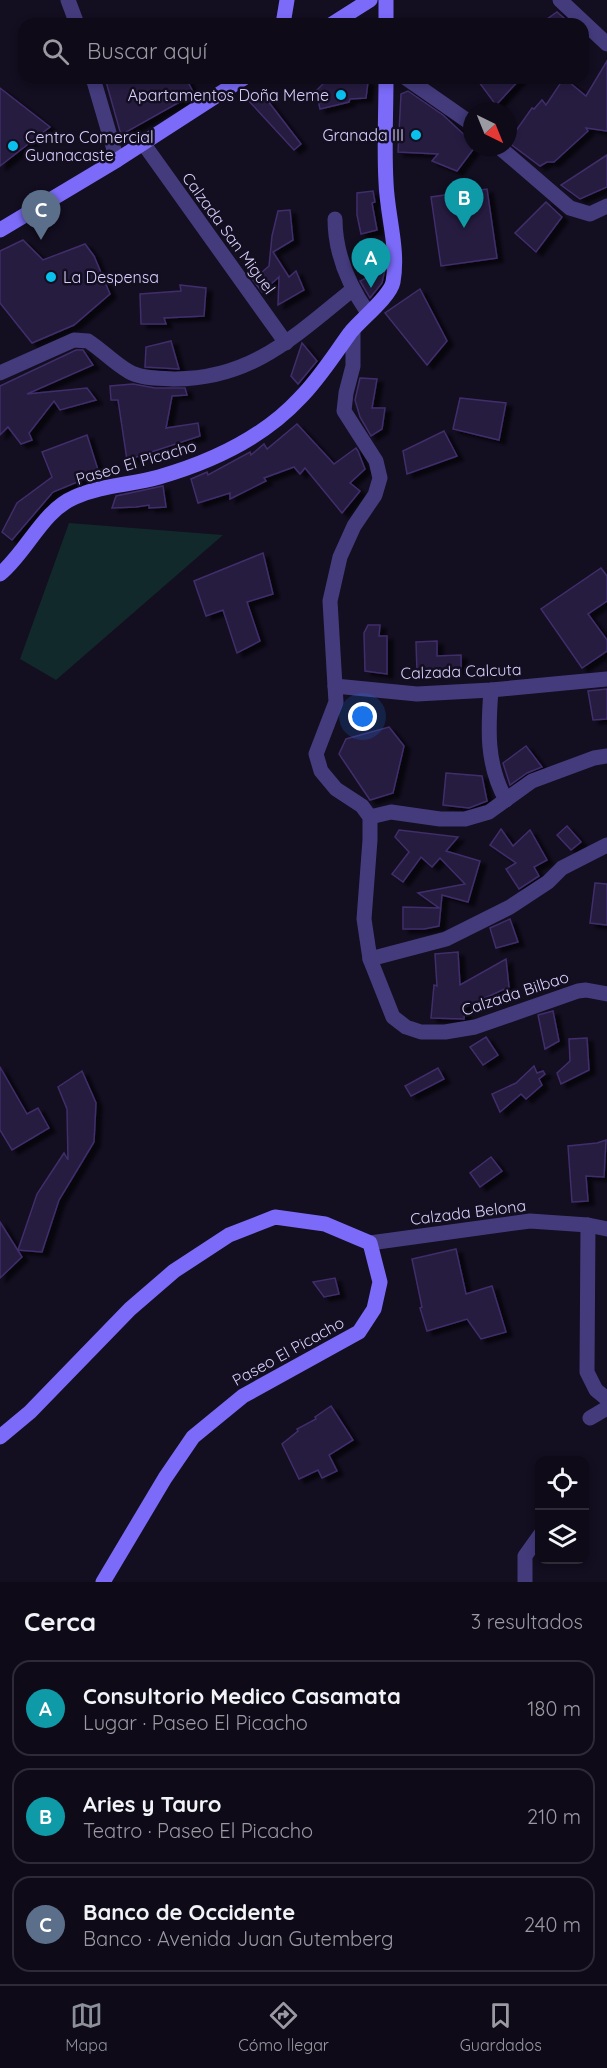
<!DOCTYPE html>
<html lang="es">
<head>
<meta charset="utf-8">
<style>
  body { margin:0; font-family:Quicksand,sans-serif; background:#1c1825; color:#f1f3f6 }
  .controls { position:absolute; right:18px; bottom:18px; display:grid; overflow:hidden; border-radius:12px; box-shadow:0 3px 9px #0003 }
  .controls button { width:54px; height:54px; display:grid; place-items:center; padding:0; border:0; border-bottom:2px solid #2e2b37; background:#0e0a18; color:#f1f3f6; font:30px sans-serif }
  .compass { position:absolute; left:463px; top:102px; width:54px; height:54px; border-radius:50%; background:#0e0a18; box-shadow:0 3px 9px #0003; rotate:137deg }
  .you { position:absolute; left:363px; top:717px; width:21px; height:21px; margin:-15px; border:4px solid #fff; border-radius:50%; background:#1a73e8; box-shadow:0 0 0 9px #1a73e833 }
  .badge { display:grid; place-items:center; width:39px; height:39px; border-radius:50%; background:#8c9099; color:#fff; font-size:20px; font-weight:700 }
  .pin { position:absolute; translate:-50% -50px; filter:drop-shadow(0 2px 3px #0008) }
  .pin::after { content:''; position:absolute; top:32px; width:21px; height:18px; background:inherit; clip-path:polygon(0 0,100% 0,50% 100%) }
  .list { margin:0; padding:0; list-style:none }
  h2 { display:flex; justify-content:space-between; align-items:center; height:78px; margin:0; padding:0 24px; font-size:26px }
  h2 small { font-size:20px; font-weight:400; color:#9b9aa2 }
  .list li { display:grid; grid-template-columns:39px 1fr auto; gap:18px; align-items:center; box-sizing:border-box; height:96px; margin:0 12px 12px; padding:0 12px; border:2px solid #2e2b37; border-radius:18px }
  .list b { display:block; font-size:22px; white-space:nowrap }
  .list p { margin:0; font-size:20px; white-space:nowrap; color:#9b9aa2 }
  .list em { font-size:20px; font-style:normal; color:#9b9aa2 }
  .icon { flex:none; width:33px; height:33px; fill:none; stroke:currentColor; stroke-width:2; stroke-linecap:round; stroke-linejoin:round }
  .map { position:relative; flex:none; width:607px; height:1582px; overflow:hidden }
  .search { position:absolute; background:#0e0a18; box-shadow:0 3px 9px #0003; left:18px; right:18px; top:18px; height:66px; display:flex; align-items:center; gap:15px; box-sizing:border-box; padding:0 21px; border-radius:18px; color:#9b9aa2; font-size:22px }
  .sheet { height:402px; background:#0e0a18 }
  nav { display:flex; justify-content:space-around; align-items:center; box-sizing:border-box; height:84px; border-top:2px solid #2e2b37; background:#0e0a18; font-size:16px; color:#9b9aa2 }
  nav a { display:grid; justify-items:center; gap:3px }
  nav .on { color:#8c9099 }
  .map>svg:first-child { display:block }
  .green { fill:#11292a }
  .building { fill:#261b41; stroke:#402e6b; stroke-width:1.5; filter:url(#shadow) }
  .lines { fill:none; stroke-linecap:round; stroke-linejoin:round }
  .street { stroke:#443b7d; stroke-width:15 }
  .secondary { stroke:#7c6bf9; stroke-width:15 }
  .poi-dot { fill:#0ac1ee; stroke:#130e20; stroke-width:2 }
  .labels { text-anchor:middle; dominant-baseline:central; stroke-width:5; stroke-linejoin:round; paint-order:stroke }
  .poi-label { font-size:16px; fill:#d9cffd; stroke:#130e20; text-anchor:end }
  .street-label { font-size:16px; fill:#d9cffd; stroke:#130e20 }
</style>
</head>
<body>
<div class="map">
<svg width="607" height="1582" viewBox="0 0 607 1582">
  <defs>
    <filter id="shadow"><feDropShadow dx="6" dy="4" stdDeviation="1.5" flood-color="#0009"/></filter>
  </defs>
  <rect width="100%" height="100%" fill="#130e20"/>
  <!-- green -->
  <path class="green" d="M69,523L223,535L56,680L20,659Z"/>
  <!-- building -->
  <g class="building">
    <path d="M557,12L571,24H540Z"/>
    <path d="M607,61V131L586,128L588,131L554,162H547L540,166L508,142L532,108L534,109L542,100L546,105L564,78L586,96Z"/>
    <path d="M105,78H186L194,94L121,135Z"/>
    <path d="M321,78H363L368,82L366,98L350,99L349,102L320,109L316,91L324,83Z"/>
    <path d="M476,78H521L496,105Z"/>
    <path d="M0,88L50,127L0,166Z"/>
    <path d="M408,91L443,115L472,142V147H475L457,171L432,161L438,154L398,152L401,94Z"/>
    <path d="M261,92L301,144L294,150L247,99Z"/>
    <path d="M607,155V187L580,199L561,185Z"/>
    <path d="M487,189L497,258L441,266L431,197Z"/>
    <path d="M373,191L375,202L372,203L377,230L361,234L357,215V193Z"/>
    <path d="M546,202L562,217L536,252L515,233Z"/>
    <path d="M290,210L293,240L273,252L289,277L296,271L304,290L278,305L279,277L262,292L253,280L269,266L272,236L278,211Z"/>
    <path d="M23,240L43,260L85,244L94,256L110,294L74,325L32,343L0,303V251Z"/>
    <path d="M385,269L382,283L370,298L360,281Z"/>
    <path d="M180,285L206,288L204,316L164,318L166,324H141L140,294L181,291Z"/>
    <path d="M420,289L447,341L427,365L385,313Z"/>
    <path d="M171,341L179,369L145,367L146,347Z"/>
    <path d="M302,343L317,361L298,384L291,376Z"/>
    <path d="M76,350H83L93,365L27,394L87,388L96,400L60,410L54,401L29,433L32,440L21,444L8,427L0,435V386Z"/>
    <path d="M360,378L377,379L372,408H385L382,429L371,436L360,417L355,400Z"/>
    <path d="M133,384L155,388H185L187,395L172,396L166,428L198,423L200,436L127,460L118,400H111L110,386Z"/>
    <path d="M460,398L506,403L499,440L453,429Z"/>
    <path d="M297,424L334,464L356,448L358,451L365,469L350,483L360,491L342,513L305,468L300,474L294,467L264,478L266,481L230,499V493L198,503L191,479L207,472L208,475L250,452L251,455L264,444L267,449Z"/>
    <path d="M444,431L457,456L407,474L403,451Z"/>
    <path d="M87,435L99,473L53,492L12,540L2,532L17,503L52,477L42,452Z"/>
    <path d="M163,486L166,507L149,508V505L136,507L112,508L116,496Z"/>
    <path d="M263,553L273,594L247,602L260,641L237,653L223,610L206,616L194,581Z"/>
    <path d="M601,568L607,576V601L588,614L607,640V651L582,668L541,609Z"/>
    <path d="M368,625H380L379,636H387V674L365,671L364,633Z"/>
    <path d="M437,641V656L461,655V669L417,672L416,642Z"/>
    <path d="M607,689V719L593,720L588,691Z"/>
    <path d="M389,727L404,746L393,793L370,800L339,754L346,739Z"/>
    <path d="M526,746L542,767L527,773L510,785L503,763Z"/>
    <path d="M446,773L482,776L487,801L469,808L443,805Z"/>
    <path d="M567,826L581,842L571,850L557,835Z"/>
    <path d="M501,829L513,846L530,830L547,860L534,867L539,876L519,889L506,869L516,863L490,845Z"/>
    <path d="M399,830L458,837L446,851L480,861L468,902L442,895L439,926L424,929H403V907L439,908L418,893L465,884L440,858L432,867L421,857L403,882L392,874L409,852L395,837Z"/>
    <path d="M595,883L607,884V925L590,923Z"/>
    <path d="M510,919L518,942L496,948L490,928Z"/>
    <path d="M458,952L460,985L506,959L509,987L465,1007L464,1019L431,1018L434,985L437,986L435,954Z"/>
    <path d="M553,1011L559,1041L545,1049L538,1015Z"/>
    <path d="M486,1037L498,1055L483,1065L470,1047Z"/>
    <path d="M587,1038L589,1070L561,1084L557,1073L570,1061L569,1039Z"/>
    <path d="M534,1066L537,1073L543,1071L545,1074L539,1079L542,1085L526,1099L521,1094L500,1112L492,1094L516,1083Z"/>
    <path d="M0,1067L27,1114L38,1108L49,1128L12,1150L0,1130Z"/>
    <path d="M438,1068L444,1079L411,1096L405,1086Z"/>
    <path d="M82,1071L96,1103L94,1142L59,1200L42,1252L18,1250L37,1194L64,1153L68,1160L67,1109L58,1087Z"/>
    <path d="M606,1140L604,1177L586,1176L588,1201L572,1202L568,1146L597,1143Z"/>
    <path d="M491,1157L502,1171L480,1187L470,1173Z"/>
    <path d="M0,1222L22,1257L0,1278Z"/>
    <path d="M456,1249L466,1294L492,1286L506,1332L481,1339L467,1319L427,1331L420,1308L422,1307L412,1259Z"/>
    <path d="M335,1278L339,1294L324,1297L313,1282Z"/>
    <path d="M331,1406L353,1440L329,1455L337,1471L322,1478L318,1470L299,1479L282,1444L298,1431L297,1429L316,1419L315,1417Z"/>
  </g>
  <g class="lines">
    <!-- street -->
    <g class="street">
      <path d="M68,0L77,24"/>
      <path d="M560,0L607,44"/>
      <path d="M93,78L117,160"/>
      <path d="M406,78L472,124"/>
      <path d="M143,143L286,343"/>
      <path d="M499,147L570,208L590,214L607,206"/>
      <path d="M335,219C335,254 348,284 368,313"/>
      <path d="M353,330V366L346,393L344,411L376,461L380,478L375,495L354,526L340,557L330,601L335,686L417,694L491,690L607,679"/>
      <path d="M0,373L74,340L88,341C102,350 114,363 128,371C141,379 159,378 173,379C251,380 295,336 352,290"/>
      <path d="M335,686L336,702L316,754L321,771L336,789L362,806L370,817V840L364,919L370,959L393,1017L406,1027L421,1032H445L475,1027L578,991L586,990L607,994"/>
      <path d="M491,690C488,729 486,764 506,800"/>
      <path d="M370,817L391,812L440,819H465L489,812L532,781L594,758L607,756"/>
      <path d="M370,959L446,939L510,907L548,882L562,868L607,845"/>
      <path d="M588,1225L587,1372L596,1390L607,1399"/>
      <path d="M370,1243L530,1221L588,1225L607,1229"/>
      <path d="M590,1418L607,1408"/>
      <path d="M525,1582V1556L540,1535"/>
    </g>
    <!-- secondary -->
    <g class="secondary">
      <path d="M283,24L287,0"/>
      <path d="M332,24L370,0"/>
      <path d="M386,24V0"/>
      <path d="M0,230L117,160L244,78"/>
      <path d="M0,574C27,552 42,511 75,497C102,485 131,485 159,477C211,462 263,438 300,398C319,379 334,355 350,333C360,320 390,297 393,282C399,249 387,215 386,182C384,148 386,113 386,78"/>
      <path d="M0,1437L30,1412L130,1309L174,1271L229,1235L275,1217L325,1224L370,1243L380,1282L374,1309L359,1332L243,1396L193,1437L165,1478L103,1582"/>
    </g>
  </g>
  <!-- markers -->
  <g class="poi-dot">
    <circle cx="341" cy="95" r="6"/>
    <circle cx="416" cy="135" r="6"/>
    <circle cx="13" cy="146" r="6"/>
    <circle cx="51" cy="277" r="6"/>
  </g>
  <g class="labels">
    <!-- poi labels -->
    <g class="poi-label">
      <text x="329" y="95">Apartamentos Doña Meme</text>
      <text x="404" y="135">Granada III</text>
      <text x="25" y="137" text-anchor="start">Centro Comercial<tspan x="25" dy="18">Guanacaste</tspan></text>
      <text x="63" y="277" text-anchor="start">La Despensa</text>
    </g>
    <!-- street labels -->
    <g class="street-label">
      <text transform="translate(229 233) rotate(54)">Calzada San Miguel</text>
      <text transform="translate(136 462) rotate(-16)">Paseo El Picacho</text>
      <text transform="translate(461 671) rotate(-2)">Calzada Calcuta</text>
      <text transform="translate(515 993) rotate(-18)">Calzada Bilbao</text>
      <text transform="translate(468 1212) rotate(-7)">Calzada Belona</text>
      <text transform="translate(288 1351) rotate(-29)">Paseo El Picacho</text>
    </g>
  </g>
</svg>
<div class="controls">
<button><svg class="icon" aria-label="locate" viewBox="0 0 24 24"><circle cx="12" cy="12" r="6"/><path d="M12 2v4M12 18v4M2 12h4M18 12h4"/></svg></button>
<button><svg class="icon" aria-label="layers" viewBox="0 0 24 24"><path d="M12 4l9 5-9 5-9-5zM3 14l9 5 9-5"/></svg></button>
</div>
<svg class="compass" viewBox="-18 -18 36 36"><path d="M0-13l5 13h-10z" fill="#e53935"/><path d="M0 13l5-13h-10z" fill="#9b9aa2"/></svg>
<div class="you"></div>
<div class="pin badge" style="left:371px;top:288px;background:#0f9aa8">A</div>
<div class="pin badge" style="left:464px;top:228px;background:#0f9aa8">B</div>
<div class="pin badge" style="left:41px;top:240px;background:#5c6f8a">C</div>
<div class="search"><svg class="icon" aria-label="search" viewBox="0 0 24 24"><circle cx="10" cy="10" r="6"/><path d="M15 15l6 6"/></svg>Buscar aquí</div>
</div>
<section class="sheet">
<h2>Cerca<small>3 resultados</small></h2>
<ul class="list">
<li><span class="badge" style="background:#0f9aa8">A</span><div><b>Consultorio Medico Casamata</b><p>Lugar · Paseo El Picacho</p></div><em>180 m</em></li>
<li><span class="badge" style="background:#0f9aa8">B</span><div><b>Aries y Tauro</b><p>Teatro · Paseo El Picacho</p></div><em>210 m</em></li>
<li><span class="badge" style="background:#5c6f8a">C</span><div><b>Banco de Occidente</b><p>Banco · Avenida Juan Gutemberg</p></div><em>240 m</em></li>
</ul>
</section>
<nav>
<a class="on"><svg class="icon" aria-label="map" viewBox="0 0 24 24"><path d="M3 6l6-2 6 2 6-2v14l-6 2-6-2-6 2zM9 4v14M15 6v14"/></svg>Mapa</a>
<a><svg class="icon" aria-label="directions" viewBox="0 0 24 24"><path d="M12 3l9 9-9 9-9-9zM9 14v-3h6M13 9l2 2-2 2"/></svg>Cómo llegar</a>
<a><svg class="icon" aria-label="saved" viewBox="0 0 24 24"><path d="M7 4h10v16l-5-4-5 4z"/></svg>Guardados</a>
</nav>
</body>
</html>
